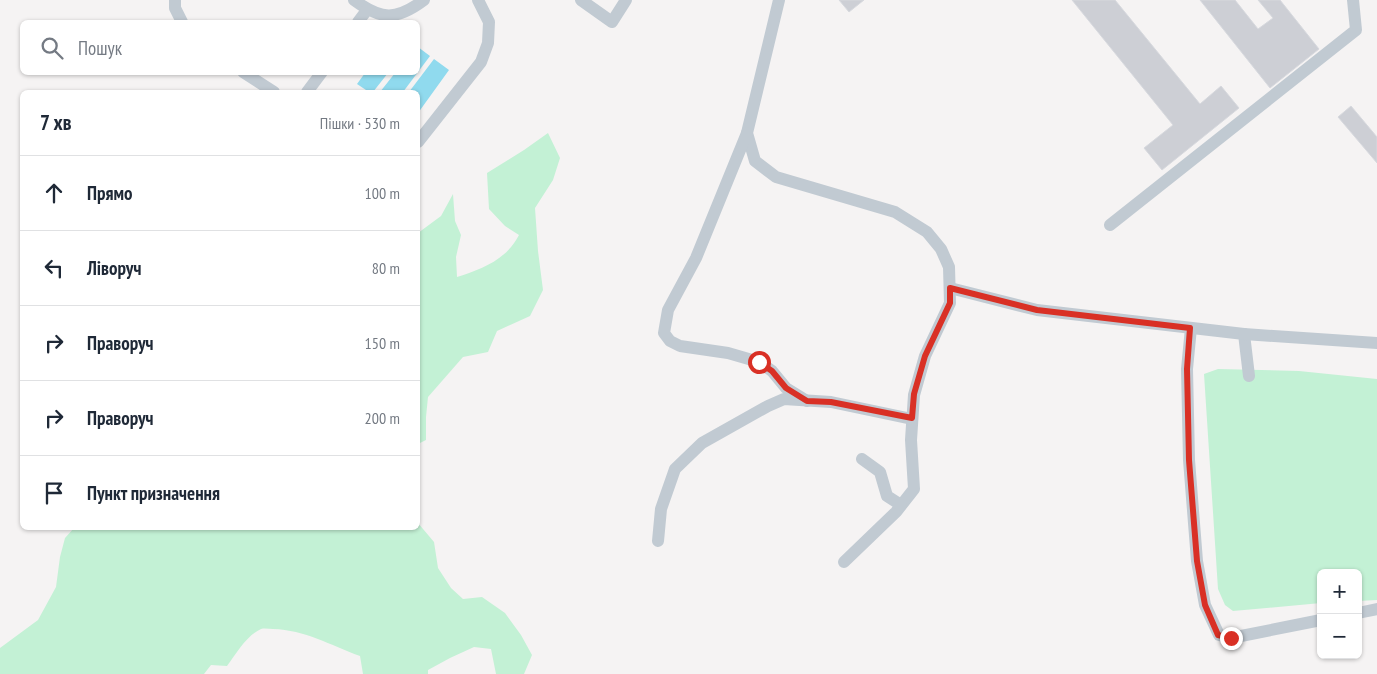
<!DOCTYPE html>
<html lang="uk">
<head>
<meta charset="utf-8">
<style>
  body { margin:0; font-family:"PT Sans Narrow",sans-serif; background:#f2f2f3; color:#1f2937 }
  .controls { position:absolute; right:15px; bottom:15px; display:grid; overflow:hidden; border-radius:8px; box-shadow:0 1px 4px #0004 }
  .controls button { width:45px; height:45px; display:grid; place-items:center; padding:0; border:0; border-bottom:1px solid #e0e1e3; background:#fff; color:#1f2937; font:25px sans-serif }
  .stop { position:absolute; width:15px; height:15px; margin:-11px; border:4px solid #d93025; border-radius:50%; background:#fff }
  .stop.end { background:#d93025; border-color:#fff; box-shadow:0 1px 5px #0008 }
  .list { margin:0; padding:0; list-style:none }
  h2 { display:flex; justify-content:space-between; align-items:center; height:65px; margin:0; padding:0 20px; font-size:21px }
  h2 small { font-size:16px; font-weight:400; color:#747a83 }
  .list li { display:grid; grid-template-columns:32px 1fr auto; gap:15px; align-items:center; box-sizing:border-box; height:75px; padding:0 20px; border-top:1px solid #e0e1e3 }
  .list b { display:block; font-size:19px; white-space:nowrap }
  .list em { font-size:16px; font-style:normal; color:#747a83 }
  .icon { flex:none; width:28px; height:28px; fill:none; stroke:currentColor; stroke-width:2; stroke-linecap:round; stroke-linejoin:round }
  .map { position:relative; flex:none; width:1377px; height:674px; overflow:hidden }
  .search { position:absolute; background:#fff; box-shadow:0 1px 4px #0004; left:20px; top:20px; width:400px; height:55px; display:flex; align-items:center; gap:12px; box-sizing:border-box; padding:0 18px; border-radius:8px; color:#747a83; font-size:19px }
  .panel { position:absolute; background:#fff; box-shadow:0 1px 4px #0004; left:20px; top:90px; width:400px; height:440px; border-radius:8px }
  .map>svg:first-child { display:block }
  .green { fill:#c3f1d5 }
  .water { fill:#90daee }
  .building { fill:#cdcfd5; stroke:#d7d9de }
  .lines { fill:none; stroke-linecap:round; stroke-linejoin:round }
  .minor { stroke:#c1cad2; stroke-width:12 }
  .route { stroke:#d93025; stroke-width:6 }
</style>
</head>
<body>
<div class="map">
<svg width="1377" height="674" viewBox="0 0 1377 674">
  <rect width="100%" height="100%" fill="#f5f3f3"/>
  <!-- green -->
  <g class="green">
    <path d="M548,133L560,158L553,180L535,208L538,251L543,290L530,316L497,331L488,352L463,357L428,397L426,417V440L418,444V233L441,216L453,194L455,221L461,235L456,257L457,277C482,269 506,260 519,235L505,226L489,209L487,173L524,150Z"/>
    <path d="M1218,369L1299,371L1377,379V600L1358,601V573H1321V603L1233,611L1225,605L1218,589L1204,374Z"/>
    <path d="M418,523L434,542L438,568L451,588L463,599L482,597L505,613L521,635L532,655L524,674H496L491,649L474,647L450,658L428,670V674H363L360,656C330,645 305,630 273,629C269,629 265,628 261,629C246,636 237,653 227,666L211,665L204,674H0V648L38,620L56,587L60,557L65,538L74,528H418Z"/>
  </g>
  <!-- water -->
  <g class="water">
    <path d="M418,47L430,56L403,92H380L395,73L418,72Z"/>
    <path d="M434,59L449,70L418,113V92H409Z"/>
    <path d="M365,73V72L388,73L373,92H369L357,84Z"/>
  </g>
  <!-- building -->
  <g class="building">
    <path d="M839,0H864L849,12Z"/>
    <path d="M1072,0H1115L1200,104L1221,86L1239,108L1162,170L1144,148L1173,125Z"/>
    <path d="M1200,0H1235L1258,29L1273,18L1258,0H1280L1319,49L1270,88Z"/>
    <path d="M1351,106L1377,137V163L1338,117Z"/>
  </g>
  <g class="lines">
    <!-- minor -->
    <g class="minor">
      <path d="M175,0V8L182,22"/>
      <path d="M354,0C381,20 396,21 424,0"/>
      <path d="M581,0L612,22L626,0"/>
      <path d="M779,0L747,133L755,161L776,177L895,212L927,232L941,249L949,267L950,303L925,356L914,395L911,440L914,489L896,512L844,562"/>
      <path d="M358,22L367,10"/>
      <path d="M243,72L274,92"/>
      <path d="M307,92L322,72"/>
      <path d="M747,133L696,258L668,310L664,333L670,341L680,346L728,353L759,362L772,371L786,388L807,401"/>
      <path d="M418,142L481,62L488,43L489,22L478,0"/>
      <path d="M1110,225L1356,30L1353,0"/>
      <path d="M950,288L1037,310L1244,334L1249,376"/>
      <path d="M1191,328L1187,369L1189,460L1197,561L1205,605L1219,635L1231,638L1321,620"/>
      <path d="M1244,334L1377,343"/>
      <path d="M862,459L880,472L887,496L901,505"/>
      <path d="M658,541L661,509L675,469L702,443L768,406L784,399L831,402L912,419"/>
      <path d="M1358,613L1377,609"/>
    </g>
  </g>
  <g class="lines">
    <!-- route -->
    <path class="route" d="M759,362L772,371L786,388L807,401L831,402L912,418L914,394L925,356L950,303V288L1037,310L1190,328L1187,369L1189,460L1197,561L1205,605L1218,635L1231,638"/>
  </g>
</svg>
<div class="controls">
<button>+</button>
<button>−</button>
</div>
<div class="stop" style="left:759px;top:362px"></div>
<div class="stop end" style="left:1231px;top:638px"></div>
<div class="search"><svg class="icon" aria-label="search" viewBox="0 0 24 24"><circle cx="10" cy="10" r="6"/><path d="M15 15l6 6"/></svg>Пошук</div>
<section class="panel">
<h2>7 хв<small>Пішки · 530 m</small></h2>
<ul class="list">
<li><svg class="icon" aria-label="ahead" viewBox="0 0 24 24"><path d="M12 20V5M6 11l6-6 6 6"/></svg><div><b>Прямо</b></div><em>100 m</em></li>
<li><svg class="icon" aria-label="left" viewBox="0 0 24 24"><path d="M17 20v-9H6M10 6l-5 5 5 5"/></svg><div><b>Ліворуч</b></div><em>80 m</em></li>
<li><svg class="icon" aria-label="right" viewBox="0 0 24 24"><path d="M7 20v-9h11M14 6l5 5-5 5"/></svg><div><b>Праворуч</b></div><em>150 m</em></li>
<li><svg class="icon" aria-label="right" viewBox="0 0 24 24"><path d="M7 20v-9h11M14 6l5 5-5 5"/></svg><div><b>Праворуч</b></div><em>200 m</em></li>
<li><svg class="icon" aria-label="arrive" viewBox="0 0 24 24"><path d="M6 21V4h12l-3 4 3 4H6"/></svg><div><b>Пункт призначення</b></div></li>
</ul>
</section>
</div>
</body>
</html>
